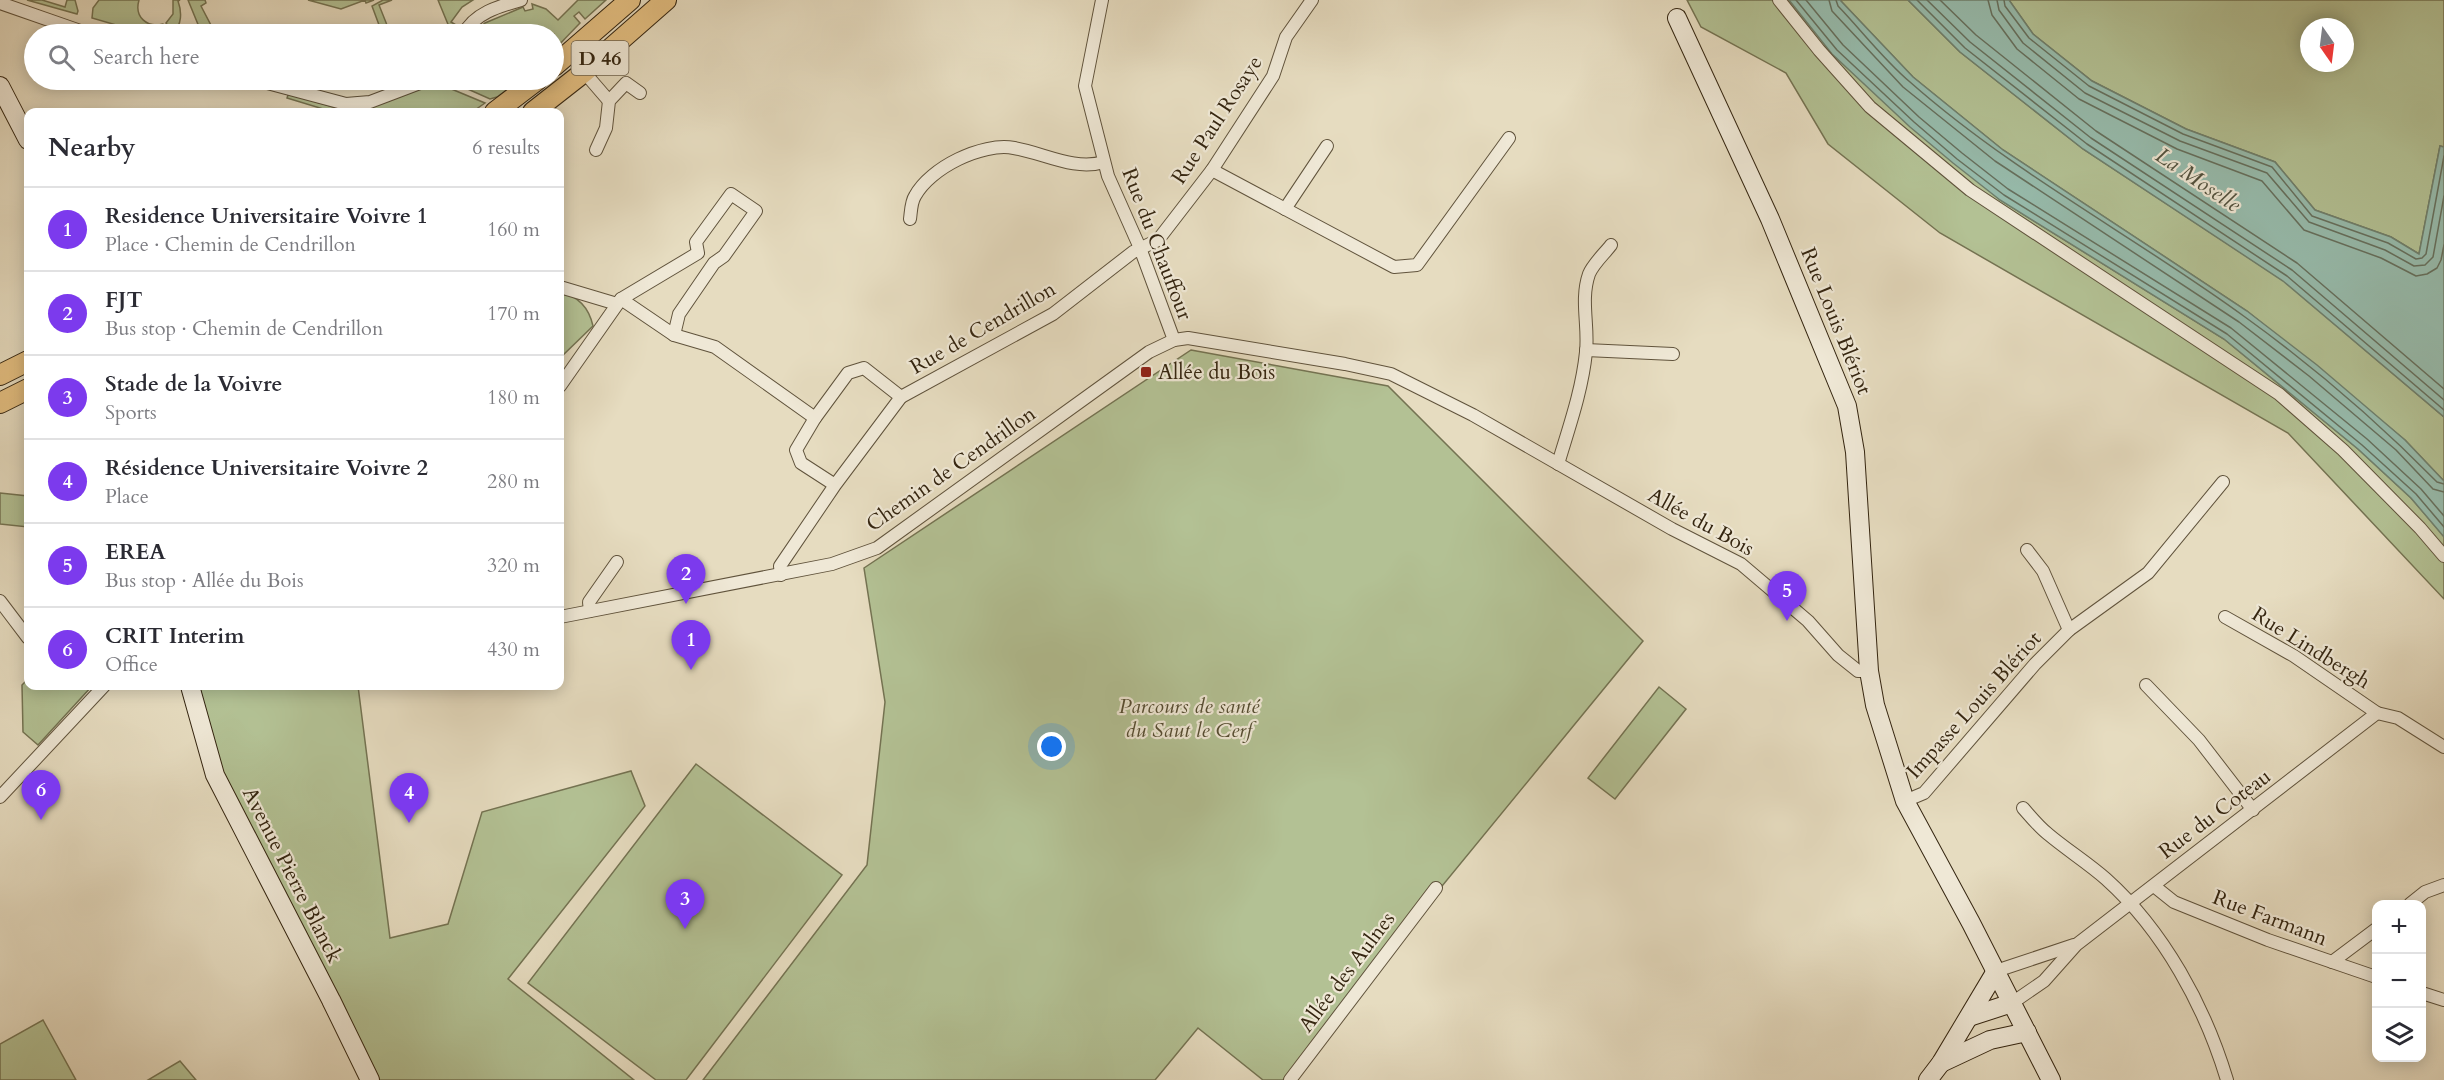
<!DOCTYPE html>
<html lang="en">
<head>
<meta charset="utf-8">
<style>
  body { margin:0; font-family:Cardo,serif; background:#f2f2f3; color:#2b2b33 }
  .controls { position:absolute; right:18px; bottom:18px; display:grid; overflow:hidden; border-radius:12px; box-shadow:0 3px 15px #0003 }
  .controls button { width:54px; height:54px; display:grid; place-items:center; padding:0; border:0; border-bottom:2px solid #e1e1e2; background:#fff; color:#2b2b33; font:30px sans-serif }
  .compass { position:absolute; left:2300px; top:18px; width:54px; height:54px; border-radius:50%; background:#fff; box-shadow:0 3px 15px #0003; rotate:166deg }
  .you { position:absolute; left:1052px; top:747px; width:21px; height:21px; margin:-15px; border:4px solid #fff; border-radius:50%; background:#1a73e8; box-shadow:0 0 0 9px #1a73e833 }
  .badge { display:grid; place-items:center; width:39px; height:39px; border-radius:50%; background:#7c3aed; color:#fff; font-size:20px; font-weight:700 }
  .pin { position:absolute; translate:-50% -50px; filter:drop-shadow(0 2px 3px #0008) }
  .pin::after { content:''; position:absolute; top:32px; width:21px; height:18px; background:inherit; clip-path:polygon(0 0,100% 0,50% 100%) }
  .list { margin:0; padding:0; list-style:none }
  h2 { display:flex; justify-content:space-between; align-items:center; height:78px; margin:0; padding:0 24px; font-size:26px }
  h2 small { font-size:20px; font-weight:400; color:#7c7c81 }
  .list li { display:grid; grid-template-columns:39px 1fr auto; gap:18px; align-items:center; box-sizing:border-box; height:84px; padding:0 24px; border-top:2px solid #e1e1e2 }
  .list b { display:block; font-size:22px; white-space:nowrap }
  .list p { margin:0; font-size:20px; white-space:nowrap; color:#7c7c81 }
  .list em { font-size:20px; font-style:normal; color:#7c7c81 }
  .icon { flex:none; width:33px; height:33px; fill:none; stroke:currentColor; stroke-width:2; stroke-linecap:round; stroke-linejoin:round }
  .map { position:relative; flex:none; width:2444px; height:1080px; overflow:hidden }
  .search { position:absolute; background:#fff; box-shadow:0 3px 15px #0003; left:24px; top:24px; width:540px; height:66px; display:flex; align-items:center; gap:15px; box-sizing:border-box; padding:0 21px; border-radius:33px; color:#7c7c81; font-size:22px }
  .panel { position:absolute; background:#fff; box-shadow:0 3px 15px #0003; left:24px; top:108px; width:540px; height:582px; border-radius:12px }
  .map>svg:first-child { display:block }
  .green { fill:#b3c194; stroke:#747352; stroke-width:1.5; fill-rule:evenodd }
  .water { fill:#97bcad; stroke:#6f806e; stroke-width:1.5 }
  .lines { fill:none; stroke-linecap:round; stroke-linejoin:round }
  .shore { stroke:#66705e; stroke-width:1.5 }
  .street-casing { stroke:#60533c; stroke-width:14 }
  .secondary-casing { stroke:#342510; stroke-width:20 }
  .primary-casing { stroke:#342510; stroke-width:22 }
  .street { stroke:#efe8d6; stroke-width:12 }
  .secondary { stroke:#efe8d6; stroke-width:18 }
  .primary { stroke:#e3be80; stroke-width:20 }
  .poi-dot { fill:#8f2418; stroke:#efe8d6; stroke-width:2 }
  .labels { text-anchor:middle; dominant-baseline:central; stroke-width:4.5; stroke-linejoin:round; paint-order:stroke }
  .shield { fill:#efe8d6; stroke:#6c604b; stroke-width:1.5 }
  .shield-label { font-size:20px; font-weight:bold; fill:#342510 }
  .street-label { font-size:21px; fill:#342510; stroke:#efe8d6 }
  .poi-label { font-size:21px; fill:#342510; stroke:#efe8d6; text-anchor:start }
  .park-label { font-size:21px; font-style:italic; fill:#544c31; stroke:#efe8d6 }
  .water-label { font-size:22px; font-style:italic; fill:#52523f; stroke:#efe8d6 }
</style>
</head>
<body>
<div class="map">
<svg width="2444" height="1080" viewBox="0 0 2444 1080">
  <rect width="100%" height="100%" fill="#e6dcc0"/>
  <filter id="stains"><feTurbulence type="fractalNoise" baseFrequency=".00333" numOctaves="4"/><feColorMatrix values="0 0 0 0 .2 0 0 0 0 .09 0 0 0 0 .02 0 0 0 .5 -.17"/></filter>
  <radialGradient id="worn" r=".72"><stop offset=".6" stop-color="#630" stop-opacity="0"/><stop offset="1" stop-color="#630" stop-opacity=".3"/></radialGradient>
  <!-- green -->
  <g class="green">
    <path d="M27,0H42L65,7L67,0H75L78,11L77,14Z"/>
    <path d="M99,0H139C134,17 147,28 163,24L170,34H147L92,18L93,8Z"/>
    <path d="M173,0H180L178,1C182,12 182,25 173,33L166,23L173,14Z"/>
    <path d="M188,0H205L206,3L201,6L214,31L202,34Z"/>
    <path d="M308,0H374L366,3L365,0L341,9Z"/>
    <path d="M383,0H392L379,5L389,30L382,33L372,6Z"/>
    <path d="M438,0H473L462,7L451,22L461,28L457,34H452Z"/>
    <path d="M578,0H606L585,19L579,12L574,16L580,23L554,50V34H473L485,23L523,7L525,11L533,9L532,4L546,9L558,20Z"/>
    <path d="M1687,0H1789L1833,54L2000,200L2224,339L2358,449L2411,498L2444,536V599L2288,433L1940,233L1828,144L1786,73L1701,27Z"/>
    <path d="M1840,0H1908L1960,52L2083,149L2284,281L2444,417V481L2405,440L2247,311L2003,150L1913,77Z"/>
    <path d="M2009,0H2444V147L2440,146L2419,254L2391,237L2315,210L2275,162L2186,129L2092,81L2033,34ZM2309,27H2345V63H2309Z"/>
    <path d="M450,80H520L497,97L490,99L452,82Z"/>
    <path d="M437,83L485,103L472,112H333L287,98L288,95L291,94L343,110L358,111Z"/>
    <path d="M560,292C578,296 589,308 593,326L560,358Z"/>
    <path d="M1191,350L1388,386L1643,641L1283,1080H1263L1198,1028L1155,1080H703L867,865L885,702L864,568Z"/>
    <path d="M0,493L28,496V527L0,524Z"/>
    <path d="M28,679V686H92L38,745L23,732L22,685Z"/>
    <path d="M199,686H358L390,938L448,924L482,812L631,771L645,806L508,979L634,1080H369L244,842L198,703Z"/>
    <path d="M1659,687L1686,709L1615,799L1588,778Z"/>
    <path d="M696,764L842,875L686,1080H656L528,983Z"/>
    <path d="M43,1020L76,1080H0V1044Z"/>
    <path d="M180,1061L196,1080H148Z"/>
  </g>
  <!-- water -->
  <g class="water">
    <path d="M1789,0H1840L1913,77L2003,150L2247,311L2317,365L2405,440L2444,481V537L2411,498L2358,449L2224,339L2000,200L1953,163L1910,127L1832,54Z"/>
    <path d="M1908,0H2009L2033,34L2092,81L2186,129L2275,162L2315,210L2391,237L2419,254L2440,146L2444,147V417L2283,281L2083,149L1960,52Z"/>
  </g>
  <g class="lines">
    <!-- shore -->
    <g class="shore">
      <path d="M1796,0L1837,50L1914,122L1957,159L2004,195L2227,334L2362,445L2416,494L2444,527"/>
      <path d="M1806,0L1843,45L1919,117L1962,153L2008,189L2231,328L2367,439L2421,489L2444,516"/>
      <path d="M1829,0L1832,11L1903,87L1995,161L2239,322L2309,376L2396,450L2433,489L2444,492"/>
      <path d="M1836,0L1838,6C1862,31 1884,60 1910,82C2013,173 2134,236 2245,317C2313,366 2378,422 2437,482L2444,484"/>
      <path d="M1917,0L1965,48L2087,144L2287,276L2444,410"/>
      <path d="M1927,0L1970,42L2091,138L2292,270L2444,400"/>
      <path d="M1940,0L1976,35L2096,131L2297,263L2444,389"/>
      <path d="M1988,0L1992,15L2017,49L2079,99L2177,149L2262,181L2304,230L2381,258L2416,276L2427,274L2437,268L2441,260L2444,245"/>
      <path d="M1997,0L1999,10L2023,43L2085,93L2180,141L2267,173L2309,222L2385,250L2414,266L2425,265L2433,257L2444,196"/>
      <path d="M2004,0L2005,6L2029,38L2089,86L2183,134L2272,167L2312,216L2388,243L2416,259L2422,258L2426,254L2444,156"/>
    </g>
    <defs>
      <g id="street">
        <path d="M1102,0L1085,86L1108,176L1140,248L1174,340"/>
        <path d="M1779,0L1819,50L1870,107L1970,190L2279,394L2343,450L2420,528L2444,556"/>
        <path d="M0,3L89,34"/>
        <path d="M464,34C474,13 500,6 521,0"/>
        <path d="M584,72L609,101"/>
        <path d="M256,80L346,104L370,102L428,80"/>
        <path d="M596,150L606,128L609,101L626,83L640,93"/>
        <path d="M1212,170L1394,267L1417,265L1509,138"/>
        <path d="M1285,209L1327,146"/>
        <path d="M910,219C911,212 911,202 915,196C930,168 982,142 1014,148C1044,153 1074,171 1104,162"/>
        <path d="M560,287L617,304"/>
        <path d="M621,299L674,335L715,347L815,418"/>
        <path d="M1586,350L1673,354"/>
        <path d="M560,386L621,299L698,253L696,242L731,194L756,211L724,256L714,263L679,314L674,335"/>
        <path d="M901,397L1053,314L1133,252L1158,240L1212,170L1273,76L1286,37L1312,0"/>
        <path d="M1558,464C1569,427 1582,391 1586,352C1589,326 1580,300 1589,274C1593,264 1605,253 1611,245"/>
        <path d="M2027,550L2043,571L2069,630"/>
        <path d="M781,575L780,566L835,485L901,397L864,368L848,373L815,418L796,450L801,463L835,485"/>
        <path d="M0,601L28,638"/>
        <path d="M590,611L589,602L617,562"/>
        <path d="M560,617L832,564L877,548L1149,352L1174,340L1188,338L1345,364L1391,374L1473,415L1672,529L1741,564L1808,621L1838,655L1858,671H1869"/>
        <path d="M2225,617L2294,656L2377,713L2398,718L2444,747"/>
        <path d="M2146,685L2199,740L2253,810"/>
        <path d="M0,797L104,686"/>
        <path d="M1905,801L1924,793L2035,664L2069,630L2148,573L2223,482"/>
        <path d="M2023,808C2031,817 2039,827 2048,834C2067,850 2088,863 2106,879C2164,931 2205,1007 2227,1080"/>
        <path d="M2154,886L2174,902L2268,940L2376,977"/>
        <path d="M2410,904L2425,892L2444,885"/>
        <path d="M2332,962L2376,929"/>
        <path d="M1996,971L2074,945"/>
        <path d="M2422,993L2444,1000"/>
        <path d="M2012,1003L2044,981L2076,945L2377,713"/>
        <path d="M1290,1080L1436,888"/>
      </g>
      <g id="secondary">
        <path d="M1677,18L1770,219L1847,406L1855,452L1869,671L1875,705L1905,801L1971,923L2051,1080"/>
        <path d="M0,86L28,140"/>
        <path d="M190,686L215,775L331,1000L370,1080"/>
        <path d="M1969,1017L2012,1003"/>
        <path d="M1941,1063L1990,1040L2027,1032"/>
        <path d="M1928,1080L1941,1063L1996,971"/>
      </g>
      <g id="primary">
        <path d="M554,66L630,0"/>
        <path d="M495,112L537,80"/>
        <path d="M533,112L584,72L666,0"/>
        <path d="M0,375L28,361"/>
        <path d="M0,403L28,389"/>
      </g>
    </defs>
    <!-- street casing -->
    <use href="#street" class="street-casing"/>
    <!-- secondary casing -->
    <use href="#secondary" class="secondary-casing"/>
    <!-- primary casing -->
    <use href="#primary" class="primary-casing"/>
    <!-- street -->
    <use href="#street" class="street"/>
    <!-- secondary -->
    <use href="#secondary" class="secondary"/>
    <!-- primary -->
    <use href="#primary" class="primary"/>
  </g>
  <!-- markers -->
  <rect class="poi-dot" x="1140" y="366" width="12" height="12" rx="3"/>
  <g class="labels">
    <!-- shield labels -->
    <rect class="shield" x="571.5" y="41" width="57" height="34" rx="4.5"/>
    <g class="shield-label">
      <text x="600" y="58">D 46</text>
    </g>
    <!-- street labels -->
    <g class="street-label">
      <text transform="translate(1217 120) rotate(-57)">Rue Paul Rosaye</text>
      <text transform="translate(1157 244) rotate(69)">Rue du Chauffour</text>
      <text transform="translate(1836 321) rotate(68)">Rue Louis Blériot</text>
      <text transform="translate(983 328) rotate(-30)">Rue de Cendrillon</text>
      <text transform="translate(951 469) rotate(-35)">Chemin de Cendrillon</text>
      <text transform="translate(1701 522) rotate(29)">Allée du Bois</text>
      <text transform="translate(2311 648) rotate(32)">Rue Lindbergh</text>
      <text transform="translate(1974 705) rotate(-48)">Impasse Louis Blériot</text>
      <text transform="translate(2215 814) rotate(-37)">Rue du Coteau</text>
      <text transform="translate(292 875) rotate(63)">Avenue Pierre Blanck</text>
      <text transform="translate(2270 918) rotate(21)">Rue Farmann</text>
      <text transform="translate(1347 972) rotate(-53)">Allée des Aulnes</text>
    </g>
    <!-- poi labels -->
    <g class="poi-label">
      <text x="1158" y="372">Allée du Bois</text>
    </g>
    <!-- park labels -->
    <g class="park-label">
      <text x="1189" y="706">Parcours de santé<tspan x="1189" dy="24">du Saut le Cerf</tspan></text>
    </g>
    <!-- water labels -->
    <g class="water-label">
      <text transform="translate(2198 180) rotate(34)">La Moselle</text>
    </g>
  </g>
  <rect width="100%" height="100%" filter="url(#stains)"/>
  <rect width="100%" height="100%" fill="url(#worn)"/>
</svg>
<div class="controls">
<button>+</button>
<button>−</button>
<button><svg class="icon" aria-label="layers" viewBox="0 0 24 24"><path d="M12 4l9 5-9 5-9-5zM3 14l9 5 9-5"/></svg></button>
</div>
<svg class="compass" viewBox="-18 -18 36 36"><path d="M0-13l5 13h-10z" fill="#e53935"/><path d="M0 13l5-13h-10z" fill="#7c7c81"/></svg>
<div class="you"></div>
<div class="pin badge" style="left:691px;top:670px">1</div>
<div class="pin badge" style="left:686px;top:604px">2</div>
<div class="pin badge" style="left:685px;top:929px">3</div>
<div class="pin badge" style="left:409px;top:823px">4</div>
<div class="pin badge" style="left:1787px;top:621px">5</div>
<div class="pin badge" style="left:41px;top:820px">6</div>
<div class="search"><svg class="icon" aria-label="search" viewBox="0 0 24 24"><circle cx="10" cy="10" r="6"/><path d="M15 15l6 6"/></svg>Search here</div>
<section class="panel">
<h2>Nearby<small>6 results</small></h2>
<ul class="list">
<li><span class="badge">1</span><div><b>Residence Universitaire Voivre 1</b><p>Place · Chemin de Cendrillon</p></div><em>160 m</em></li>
<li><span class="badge">2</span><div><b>FJT</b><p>Bus stop · Chemin de Cendrillon</p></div><em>170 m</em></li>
<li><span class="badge">3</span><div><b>Stade de la Voivre</b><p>Sports</p></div><em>180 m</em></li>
<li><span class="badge">4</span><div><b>Résidence Universitaire Voivre 2</b><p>Place</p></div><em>280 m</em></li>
<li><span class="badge">5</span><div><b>EREA</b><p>Bus stop · Allée du Bois</p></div><em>320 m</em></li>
<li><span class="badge">6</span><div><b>CRIT Interim</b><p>Office</p></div><em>430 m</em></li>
</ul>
</section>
</div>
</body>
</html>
